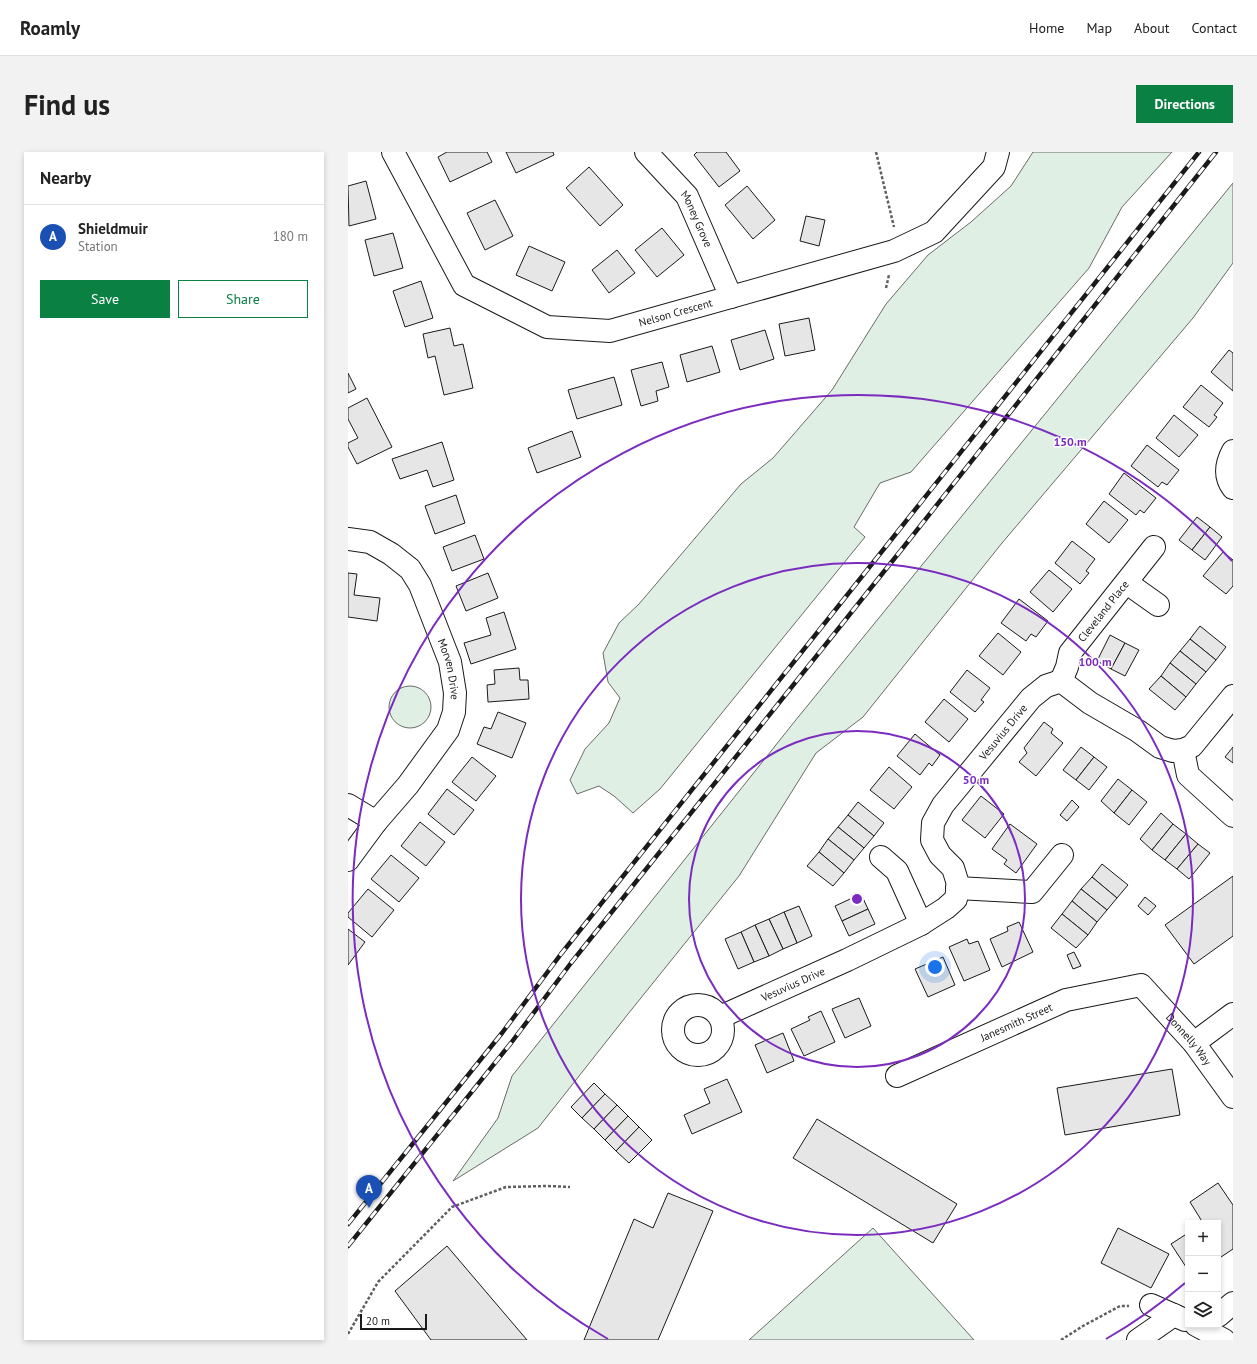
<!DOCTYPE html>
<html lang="en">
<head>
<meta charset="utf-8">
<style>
  body { margin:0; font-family:"PT Sans",sans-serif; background:#f2f2f2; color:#222 }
  .controls { position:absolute; right:12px; bottom:12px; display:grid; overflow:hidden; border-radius:0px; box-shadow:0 2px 6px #0003 }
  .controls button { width:36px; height:36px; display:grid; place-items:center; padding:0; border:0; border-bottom:1px solid #e0e0e0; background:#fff; color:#222; font:20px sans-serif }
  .scale { position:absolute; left:12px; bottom:10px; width:67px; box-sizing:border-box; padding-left:4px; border:2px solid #1a1a1a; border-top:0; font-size:11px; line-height:14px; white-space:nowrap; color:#1a1a1a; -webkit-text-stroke:3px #fff; paint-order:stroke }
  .you { position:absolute; left:587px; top:815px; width:14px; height:14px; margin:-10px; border:3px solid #fff; border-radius:50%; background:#1a73e8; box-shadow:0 0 0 6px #1a73e833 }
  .badge { display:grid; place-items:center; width:26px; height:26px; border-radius:50%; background:#0b8043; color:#fff; font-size:13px; font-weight:700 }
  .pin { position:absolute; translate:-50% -33px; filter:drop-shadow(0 1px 2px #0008) }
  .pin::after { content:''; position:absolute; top:21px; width:14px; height:12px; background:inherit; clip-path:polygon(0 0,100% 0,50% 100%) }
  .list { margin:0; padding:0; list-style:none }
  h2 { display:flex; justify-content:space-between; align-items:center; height:52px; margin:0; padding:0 16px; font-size:17px }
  h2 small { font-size:13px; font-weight:400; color:#767676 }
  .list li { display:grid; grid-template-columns:26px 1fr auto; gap:12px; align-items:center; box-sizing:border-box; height:64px; padding:0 16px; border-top:1px solid #e0e0e0 }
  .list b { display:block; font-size:15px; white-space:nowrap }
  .list p { margin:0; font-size:13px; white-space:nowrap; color:#767676 }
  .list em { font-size:13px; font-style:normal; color:#767676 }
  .actions { display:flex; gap:8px; padding:12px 16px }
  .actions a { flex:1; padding:9px 0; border:1px solid #0b8043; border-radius:0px; text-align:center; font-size:14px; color:#0b8043 }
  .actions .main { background:#0b8043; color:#fff }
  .icon { flex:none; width:22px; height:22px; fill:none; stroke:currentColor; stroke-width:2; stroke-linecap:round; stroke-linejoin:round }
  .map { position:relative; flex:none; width:885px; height:1188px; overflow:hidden; border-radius:0px }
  header { display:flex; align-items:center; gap:24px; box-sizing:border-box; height:56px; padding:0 20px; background:#fff; border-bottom:1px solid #e0e0e0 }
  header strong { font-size:19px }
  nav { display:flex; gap:22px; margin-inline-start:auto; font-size:14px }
  .intro { display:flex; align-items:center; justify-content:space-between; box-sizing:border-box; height:96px; padding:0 24px }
  h1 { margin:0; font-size:28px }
  .button { padding:10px 18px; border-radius:0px; background:#0b8043; color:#fff; font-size:14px; font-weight:700 }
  main { display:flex; gap:24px; padding:0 24px }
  aside { flex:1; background:#fff; border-radius:0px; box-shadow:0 2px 6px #0003 }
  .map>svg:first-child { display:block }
  .green { fill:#e0efe3; stroke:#6a6a6a }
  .building { fill:#e6e6e6; stroke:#1a1a1a }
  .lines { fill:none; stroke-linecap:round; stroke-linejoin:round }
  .minor-casing { stroke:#1a1a1a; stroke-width:24 }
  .path { stroke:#5f5f5f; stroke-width:2.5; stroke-dasharray:3 2; stroke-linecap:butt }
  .minor { stroke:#fff; stroke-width:22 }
  .rail-casing { stroke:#1a1a1a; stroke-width:4.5 }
  .rail { stroke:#fff; stroke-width:3; stroke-dasharray:9; stroke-linecap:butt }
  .ring { fill:none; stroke:#7b2cbf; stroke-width:2 }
  .labels { text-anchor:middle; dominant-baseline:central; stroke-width:3; stroke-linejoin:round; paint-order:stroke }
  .street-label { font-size:11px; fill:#1a1a1a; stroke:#fff }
  .centre { fill:#7b2cbf; stroke:#fff; stroke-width:2 }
  .ring-label { font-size:12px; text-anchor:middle; font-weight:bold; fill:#7b2cbf; stroke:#fff; stroke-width:3; stroke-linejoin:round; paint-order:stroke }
</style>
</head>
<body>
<header>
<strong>Roamly</strong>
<nav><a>Home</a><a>Map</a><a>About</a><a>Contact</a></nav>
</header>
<div class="intro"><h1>Find us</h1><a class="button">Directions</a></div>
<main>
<aside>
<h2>Nearby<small></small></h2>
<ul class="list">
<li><span class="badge" style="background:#1a4fb4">A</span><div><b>Shieldmuir</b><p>Station</p></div><em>180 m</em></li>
</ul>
<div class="actions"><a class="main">Save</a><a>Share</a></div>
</aside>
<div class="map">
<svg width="885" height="1188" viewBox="0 0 885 1188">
  <rect width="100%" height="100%" fill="#fff"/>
  <!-- green -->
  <g class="green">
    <path d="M685,0H824L774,55L741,116L563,320L532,331L506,375L517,385L312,637L285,661L266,644L251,634L229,642L222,628L237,597L261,571L272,546L260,530L255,501L271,471L291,452L393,332L425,306L484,238L538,152L580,103L623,70L663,34Z"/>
    <path d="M885,31V111L845,166L654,391L515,565L468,601L391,724L280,862L190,976L105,1029L150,966L164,924L447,569Z"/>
    <circle cx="62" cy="555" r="21"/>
    <path d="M525,1076L626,1188H401Z"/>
  </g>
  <!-- building -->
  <g class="building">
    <path d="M99,0H139L144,10L102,30L90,5Z"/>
    <path d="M158,0H205L206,3L168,21Z"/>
    <path d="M349,0H378L392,19L371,35L346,3Z"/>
    <path d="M241,15L275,53L252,74L218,36Z"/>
    <path d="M18,29L28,67L1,74L0,34Z"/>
    <path d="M399,34L427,68L405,87L377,53Z"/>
    <path d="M147,48L165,84L137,98L119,61Z"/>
    <path d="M458,64L477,68L471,94L452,89Z"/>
    <path d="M314,76L336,103L309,125L287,98Z"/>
    <path d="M45,81L55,116L26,124L17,88Z"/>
    <path d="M181,94L217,110L204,139L168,123Z"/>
    <path d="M269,98L287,121L261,141L244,118Z"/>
    <path d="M73,129L85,166L57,175L45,139Z"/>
    <path d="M461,166L467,198L437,204L431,172Z"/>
    <path d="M102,176L106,194L115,192L125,236L96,243L87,204L80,206L75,182Z"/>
    <path d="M417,178L426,207L392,218L383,188Z"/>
    <path d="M364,194L372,220L339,230L332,203Z"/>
    <path d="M881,198L885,201V239L863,220Z"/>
    <path d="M314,210L321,235L308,239L310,249L293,254L283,218Z"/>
    <path d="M0,221L8,237L0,241Z"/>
    <path d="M266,225L274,253L229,267L220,238Z"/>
    <path d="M853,233L875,251L866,263L869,265L861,275L835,255Z"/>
    <path d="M19,246L44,295L9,312L0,295V291L10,286L0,267V256Z"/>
    <path d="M826,263L850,283L831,305L808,286Z"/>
    <path d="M224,279L233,305L189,321L180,296Z"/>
    <path d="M94,290L106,328L85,335L79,318L52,327L44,307Z"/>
    <path d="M799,293L831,318L819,333L814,330L810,335L783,314Z"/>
    <path d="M776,321L808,346L796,361L792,358L788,363L761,342Z"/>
    <path d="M108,343L117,371L87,382L77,354Z"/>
    <path d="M756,349L780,368L761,391L738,372Z"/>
    <path d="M849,365L862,375L844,398L831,388Z"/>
    <path d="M862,375L874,385L857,408L844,398Z"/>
    <path d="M127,383L136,407L104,419L95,395Z"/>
    <path d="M724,389L747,407L738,419L741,421L732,432L707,411Z"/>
    <path d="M875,400L885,408V434L878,442L855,424Z"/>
    <path d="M701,418L724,437L705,460L682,440Z"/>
    <path d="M0,421L9,422L6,443L32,446L29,469L0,465Z"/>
    <path d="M140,421L150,446L118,459L108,434Z"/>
    <path d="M671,447L700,469L688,485L683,482L678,489L653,471Z"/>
    <path d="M156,460L168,497L123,512L116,491L143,483L138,466Z"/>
    <path d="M852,474L878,495L868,508L842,487Z"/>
    <path d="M650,481L673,500L655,523L631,504Z"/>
    <path d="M762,483L777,491L763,517L749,509Z"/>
    <path d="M842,487L868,508L858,520L832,499Z"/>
    <path d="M777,491L791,498L777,524L763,517Z"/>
    <path d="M832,499L858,520L848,532L822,511Z"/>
    <path d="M822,511L848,532L838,545L813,524Z"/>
    <path d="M171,516L172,528H180L181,547L140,550L139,533L147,532L146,518Z"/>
    <path d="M619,518L642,536L633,548L636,550L627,560L602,540Z"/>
    <path d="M813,524L838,545L827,558L801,537Z"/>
    <path d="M596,547L620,567L601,590L577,570Z"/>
    <path d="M150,560L178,571L164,606L129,592L136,575L143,577Z"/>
    <path d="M696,570L705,577L703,581L715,591L688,624L671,610L679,601L676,596Z"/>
    <path d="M567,582L592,603L584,614L581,611L572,623L549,604Z"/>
    <path d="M733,595L746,605L728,628L715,618Z"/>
    <path d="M885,595V611L877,605Z"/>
    <path d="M124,605L148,624L128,649L104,630Z"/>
    <path d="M746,605L759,615L741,638L728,628Z"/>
    <path d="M541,615L564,635L546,657L522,638Z"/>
    <path d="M770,627L784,638L766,661L753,649Z"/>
    <path d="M99,637L126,658L106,683L80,662Z"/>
    <path d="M784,638L799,650L781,673L766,661Z"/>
    <path d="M633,644L656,662L637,686L614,668Z"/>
    <path d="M724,648L731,655L719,669L712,663Z"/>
    <path d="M510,650L536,671L526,684L500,663Z"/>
    <path d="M813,661L825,672L804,698L792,687Z"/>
    <path d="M500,663L526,684L516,696L490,675Z"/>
    <path d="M72,670L97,690L78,714L53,694Z"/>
    <path d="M662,672L689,692L668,721L656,712L659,708L644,697Z"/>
    <path d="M825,672L838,682L817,708L804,698Z"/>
    <path d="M490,675L516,696L506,708L480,687Z"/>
    <path d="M838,682L850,692L829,717L817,708Z"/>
    <path d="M480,687L506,708L496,721L471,700Z"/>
    <path d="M850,692L862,701L841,727L829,717Z"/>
    <path d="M471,700L496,721L485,734L459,714Z"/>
    <path d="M43,703L71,726L51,750L23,727Z"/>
    <path d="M754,712L780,733L769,746L744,725Z"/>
    <path d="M885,724V784L846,812L817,773Z"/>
    <path d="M744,725L769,746L759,758L733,737Z"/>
    <path d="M20,737L46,758L24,785L0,765V761Z"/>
    <path d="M733,737L759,758L749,770L724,749Z"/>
    <path d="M513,742L520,757L494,769L487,754Z"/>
    <path d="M797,745L808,754L800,763L790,754Z"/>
    <path d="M724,749L749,770L740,783L714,762Z"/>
    <path d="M451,754L464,784L449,791L436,760Z"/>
    <path d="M520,757L527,772L501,784L494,769Z"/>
    <path d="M436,760L449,791L435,797L421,767Z"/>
    <path d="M714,762L740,783L728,796L703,776Z"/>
    <path d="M421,767L435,797L421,804L407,773Z"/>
    <path d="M671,770L685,800L654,815L642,787L660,779L659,775Z"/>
    <path d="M407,773L421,804L406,810L393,780Z"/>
    <path d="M0,777L17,790L0,813Z"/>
    <path d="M393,780L406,810L390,817L377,787Z"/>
    <path d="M619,787L621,792L630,789L642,818L616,829L601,795Z"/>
    <path d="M726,800L733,814L725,817L719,803Z"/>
    <path d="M595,805L607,833L580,845L567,817Z"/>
    <path d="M511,846L523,874L497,886L484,857Z"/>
    <path d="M473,859L487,890L456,904L443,877L462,868L460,865Z"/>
    <path d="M435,881L446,909L419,921L407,893Z"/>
    <path d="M824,917L832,963L717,983L709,936Z"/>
    <path d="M379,927L394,960L344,982L336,963L362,951L356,937Z"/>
    <path d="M246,931L257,942L234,966L223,955Z"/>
    <path d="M257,942L269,953L246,977L234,966Z"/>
    <path d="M269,953L280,964L257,988L246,977Z"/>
    <path d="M280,964L291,975L268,999L257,988Z"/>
    <path d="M469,967L609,1052L585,1091L445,1006Z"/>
    <path d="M291,975L304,988L281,1011L268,999Z"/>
    <path d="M870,1031L885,1053V1097L870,1107V1071H855L842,1050Z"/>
    <path d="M320,1041L365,1059L310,1188H236L286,1067L305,1076Z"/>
    <path d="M770,1076L821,1102L803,1136L753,1111Z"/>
    <path d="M840,1081V1118L823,1092Z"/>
    <path d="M99,1094L179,1188H83L47,1139Z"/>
  </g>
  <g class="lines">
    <defs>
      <g id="minor">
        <path id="s1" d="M45,0L116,133L199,175L262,179L546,99L586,80L646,15L650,0"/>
        <path id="s2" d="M298,0L339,44L383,145"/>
        <path d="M885,299C878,312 876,324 885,336"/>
        <path id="s3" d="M0,387L22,390L43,402L62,417L72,433L102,510L107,541L106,560L100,578L60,633L28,670L0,708"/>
        <path d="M779,431L810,453"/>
        <path id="s4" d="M713,529L719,515L722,501L806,395"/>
        <path d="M835,598L840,623L885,664"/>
        <path d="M0,653L28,670"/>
        <path d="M533,705L549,719L573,772"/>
        <path d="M609,736L684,740L714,703"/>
        <circle cx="350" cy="878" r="25"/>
        <path id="s5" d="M372,865L499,808L573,772L598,756L608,747L610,732L605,716L592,703L584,688L585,671L595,653L683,546L698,534L713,529L742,551L790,579L812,595L825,599L835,598L844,594L885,544"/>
        <path d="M846,891L885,862"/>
        <path id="s6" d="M549,924L718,848L793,833L846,891L885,945"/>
        <path d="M803,1153L837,1168"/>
        <path d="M870,1164L885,1151"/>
        <path d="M848,1173L876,1188"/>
        <path d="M790,1188L826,1163"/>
      </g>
    </defs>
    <!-- minor casing -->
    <use href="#minor" class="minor-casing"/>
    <!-- path -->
    <g class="path">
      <path d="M528,0L546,75"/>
      <path d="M538,136L541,123"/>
      <path d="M0,1182L30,1130L104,1055L158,1035L200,1034L222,1035"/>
      <path d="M713,1188L735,1174L772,1154H781"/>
    </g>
    <!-- minor -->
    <use href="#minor" class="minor"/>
    <defs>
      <g id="rail">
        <path d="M0,1072L154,881L213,802L543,388L851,0"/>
        <path d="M0,1094L163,891L223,811L554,397L868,0"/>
      </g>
    </defs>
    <!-- rail casing -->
    <use href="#rail" class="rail-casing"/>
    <!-- rail -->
    <use href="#rail" class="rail"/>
  </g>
  <!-- distance rings -->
  <g class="ring">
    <circle cx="509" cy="747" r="168"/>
    <circle cx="509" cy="747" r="336"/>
    <path d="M837 1131A505 505 0 0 1 758 1187M260 1187A505 505 0 1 1 884 409"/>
  </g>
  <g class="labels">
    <!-- street labels -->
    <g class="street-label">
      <text stroke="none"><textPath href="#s2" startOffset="85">Money Grove</textPath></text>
      <text stroke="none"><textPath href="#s1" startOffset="375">Nelson Crescent</textPath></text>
      <text stroke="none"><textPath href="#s4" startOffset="83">Cleveland Place</textPath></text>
      <text stroke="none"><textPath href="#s3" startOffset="179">Morven Drive</textPath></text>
      <text stroke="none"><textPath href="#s5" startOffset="464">Vesuvius Drive</textPath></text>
      <text stroke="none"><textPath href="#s5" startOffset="80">Vesuvius Drive</textPath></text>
      <text stroke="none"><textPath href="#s6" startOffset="131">Janesmith Street</textPath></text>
      <text stroke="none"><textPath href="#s6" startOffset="334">Donnelly Way</textPath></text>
    </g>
  </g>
  <circle cx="509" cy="747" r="6" class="centre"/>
  <g class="ring-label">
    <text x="722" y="294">150 m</text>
    <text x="747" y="514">100 m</text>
    <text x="628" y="632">50 m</text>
  </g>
</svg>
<div class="controls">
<button>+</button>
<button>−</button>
<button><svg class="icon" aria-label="layers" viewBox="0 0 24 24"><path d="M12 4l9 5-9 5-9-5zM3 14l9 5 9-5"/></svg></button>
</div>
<div class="scale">20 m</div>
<div class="you"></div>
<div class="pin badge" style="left:21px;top:1056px;background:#1a4fb4">A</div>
</div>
</main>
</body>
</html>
